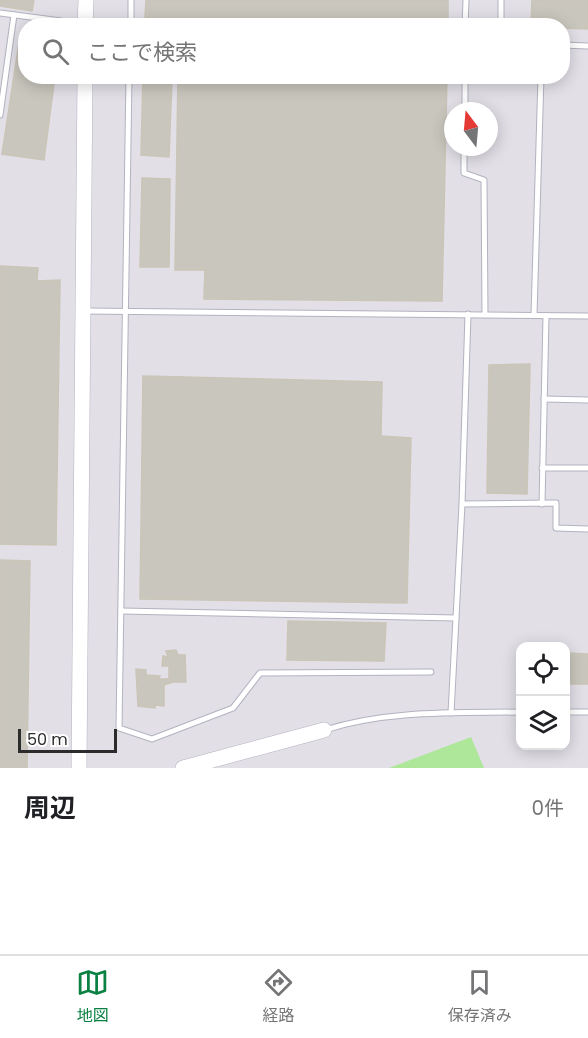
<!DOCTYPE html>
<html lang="ja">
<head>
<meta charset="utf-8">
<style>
  body { margin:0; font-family:Poppins,"Noto Sans JP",sans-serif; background:#f2f2f2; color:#202124 }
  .controls { position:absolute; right:18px; bottom:18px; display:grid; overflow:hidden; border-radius:12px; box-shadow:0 3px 15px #0003 }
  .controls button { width:54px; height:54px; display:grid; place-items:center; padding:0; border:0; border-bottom:2px solid #e0e0e0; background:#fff; color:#202124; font:30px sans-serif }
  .compass { position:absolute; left:444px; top:102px; width:54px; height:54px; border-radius:50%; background:#fff; box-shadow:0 3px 15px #0003; rotate:344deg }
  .scale { position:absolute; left:18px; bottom:15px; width:99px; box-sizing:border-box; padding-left:6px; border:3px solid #2c2c2c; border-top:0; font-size:16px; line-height:21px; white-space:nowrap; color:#2c2c2c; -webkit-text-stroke:4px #fff; paint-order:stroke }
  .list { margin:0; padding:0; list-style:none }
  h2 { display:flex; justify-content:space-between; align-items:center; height:78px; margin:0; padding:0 24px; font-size:26px }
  h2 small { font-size:20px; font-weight:400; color:#757577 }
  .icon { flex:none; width:33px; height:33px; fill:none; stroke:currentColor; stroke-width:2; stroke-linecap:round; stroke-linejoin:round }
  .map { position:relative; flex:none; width:588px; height:768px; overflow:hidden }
  .search { position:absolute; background:#fff; box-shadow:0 3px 15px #0003; left:18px; right:18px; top:18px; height:66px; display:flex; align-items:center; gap:15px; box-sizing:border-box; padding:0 21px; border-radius:24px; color:#757577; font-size:22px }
  .sheet { height:186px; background:#fff }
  nav { display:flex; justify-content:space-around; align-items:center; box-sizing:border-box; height:84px; border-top:2px solid #e0e0e0; background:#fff; font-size:16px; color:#757577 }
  nav a { display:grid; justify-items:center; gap:3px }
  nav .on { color:#0b8043 }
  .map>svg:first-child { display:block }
  .industrial { fill:#e2dfe7; fill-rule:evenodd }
  .green { fill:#aee69a }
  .building { fill:#c9c6bd; stroke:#cac5b7; stroke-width:1.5 }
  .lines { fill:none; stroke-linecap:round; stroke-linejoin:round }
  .lane-casing { stroke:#b2b3c0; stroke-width:7 }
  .secondary-casing { stroke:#b2b3c0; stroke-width:16 }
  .lane { stroke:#fff; stroke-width:5 }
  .secondary { stroke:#fff; stroke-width:15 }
</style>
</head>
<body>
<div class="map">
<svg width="588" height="768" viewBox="0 0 588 768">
  <rect width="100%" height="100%" fill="#eee8de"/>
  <!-- industrial -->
  <path class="industrial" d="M0,0H588V768H0ZM26,26H562V76H26ZM453,111H489V147H453ZM520,646H566V746H520Z"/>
  <!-- green -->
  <path class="green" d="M471,737L484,768H389Z"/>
  <!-- building -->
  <g class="building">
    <path d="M0,0H34L32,11L0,6Z"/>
    <path d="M146,0H448V26H150L149,19L145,17Z"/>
    <path d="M532,0H588V29L562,28V26H531Z"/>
    <path d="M20,36L26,37V76H55L44,160L2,154Z"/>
    <path d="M143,76L172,79L169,157L141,155Z"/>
    <path d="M178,76H447L442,301L204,299L205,270H175Z"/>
    <path d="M142,178L170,179L169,267H140Z"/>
    <path d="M0,266L38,268L37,281L60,280L56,545L0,544Z"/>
    <path d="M530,364L527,494L487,493L489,365Z"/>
    <path d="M143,376L382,382L381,436L411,438L407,603L140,599Z"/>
    <path d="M0,560L30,561L27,768H0Z"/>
    <path d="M288,621L386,623L384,661L287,660Z"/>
    <path d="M176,650L178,655H185L186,682H173L164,685V706L155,705V708L138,706L136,669L146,670V675L160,676L158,679H169V666H162L163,656L168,657L166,651Z"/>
    <path d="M569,653L588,654V684H570Z"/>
  </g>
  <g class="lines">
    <defs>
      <g id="lane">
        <path d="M0,13L61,21"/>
        <path d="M131,26V0"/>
        <path d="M465,26L466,0"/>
        <path d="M501,26V0"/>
        <path d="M562,45L588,46"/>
        <path d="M129,76L119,728L152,739L233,708L260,673L431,672"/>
        <path d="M465,111V76"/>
        <path d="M0,115L14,15"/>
        <path d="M464,147V173L484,180L485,315"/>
        <path d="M84,311L588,316"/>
        <path d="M534,315L541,76"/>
        <path d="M544,399L588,400"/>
        <path d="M542,468H588"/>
        <path d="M462,504L556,503V528L588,529"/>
        <path d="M542,504L546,316"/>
        <path d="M121,611L456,618"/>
        <path d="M566,712H588"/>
        <path d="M451,713L462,504L468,314"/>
        <path d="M325,730C387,710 456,713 520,712"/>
      </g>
      <g id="secondary">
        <path d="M85,26L86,0"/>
        <path d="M79,768L85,76"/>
        <path d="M183,768L324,730"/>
      </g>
    </defs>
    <!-- lane casing -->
    <use href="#lane" class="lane-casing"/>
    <!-- secondary casing -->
    <use href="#secondary" class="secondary-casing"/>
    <!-- lane -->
    <use href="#lane" class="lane"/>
    <!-- secondary -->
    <use href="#secondary" class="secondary"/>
  </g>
</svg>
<div class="controls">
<button><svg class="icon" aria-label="locate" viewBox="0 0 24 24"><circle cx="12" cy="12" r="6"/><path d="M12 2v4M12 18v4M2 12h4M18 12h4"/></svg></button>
<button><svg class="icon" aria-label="layers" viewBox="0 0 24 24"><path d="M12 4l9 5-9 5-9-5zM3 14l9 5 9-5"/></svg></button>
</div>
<svg class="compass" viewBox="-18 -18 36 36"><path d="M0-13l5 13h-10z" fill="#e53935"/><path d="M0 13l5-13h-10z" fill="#757577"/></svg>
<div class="scale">50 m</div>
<div class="search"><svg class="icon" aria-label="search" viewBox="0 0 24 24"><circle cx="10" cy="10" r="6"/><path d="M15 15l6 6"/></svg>ここで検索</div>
</div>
<section class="sheet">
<h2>周辺<small>0件</small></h2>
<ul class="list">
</ul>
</section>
<nav>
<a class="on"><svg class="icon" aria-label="map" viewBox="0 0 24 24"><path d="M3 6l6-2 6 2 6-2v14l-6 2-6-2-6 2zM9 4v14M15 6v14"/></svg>地図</a>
<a><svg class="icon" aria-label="directions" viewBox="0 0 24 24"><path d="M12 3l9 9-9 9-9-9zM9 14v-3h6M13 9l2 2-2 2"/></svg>経路</a>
<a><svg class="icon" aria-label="saved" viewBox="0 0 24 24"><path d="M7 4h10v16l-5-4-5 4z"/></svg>保存済み</a>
</nav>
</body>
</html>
